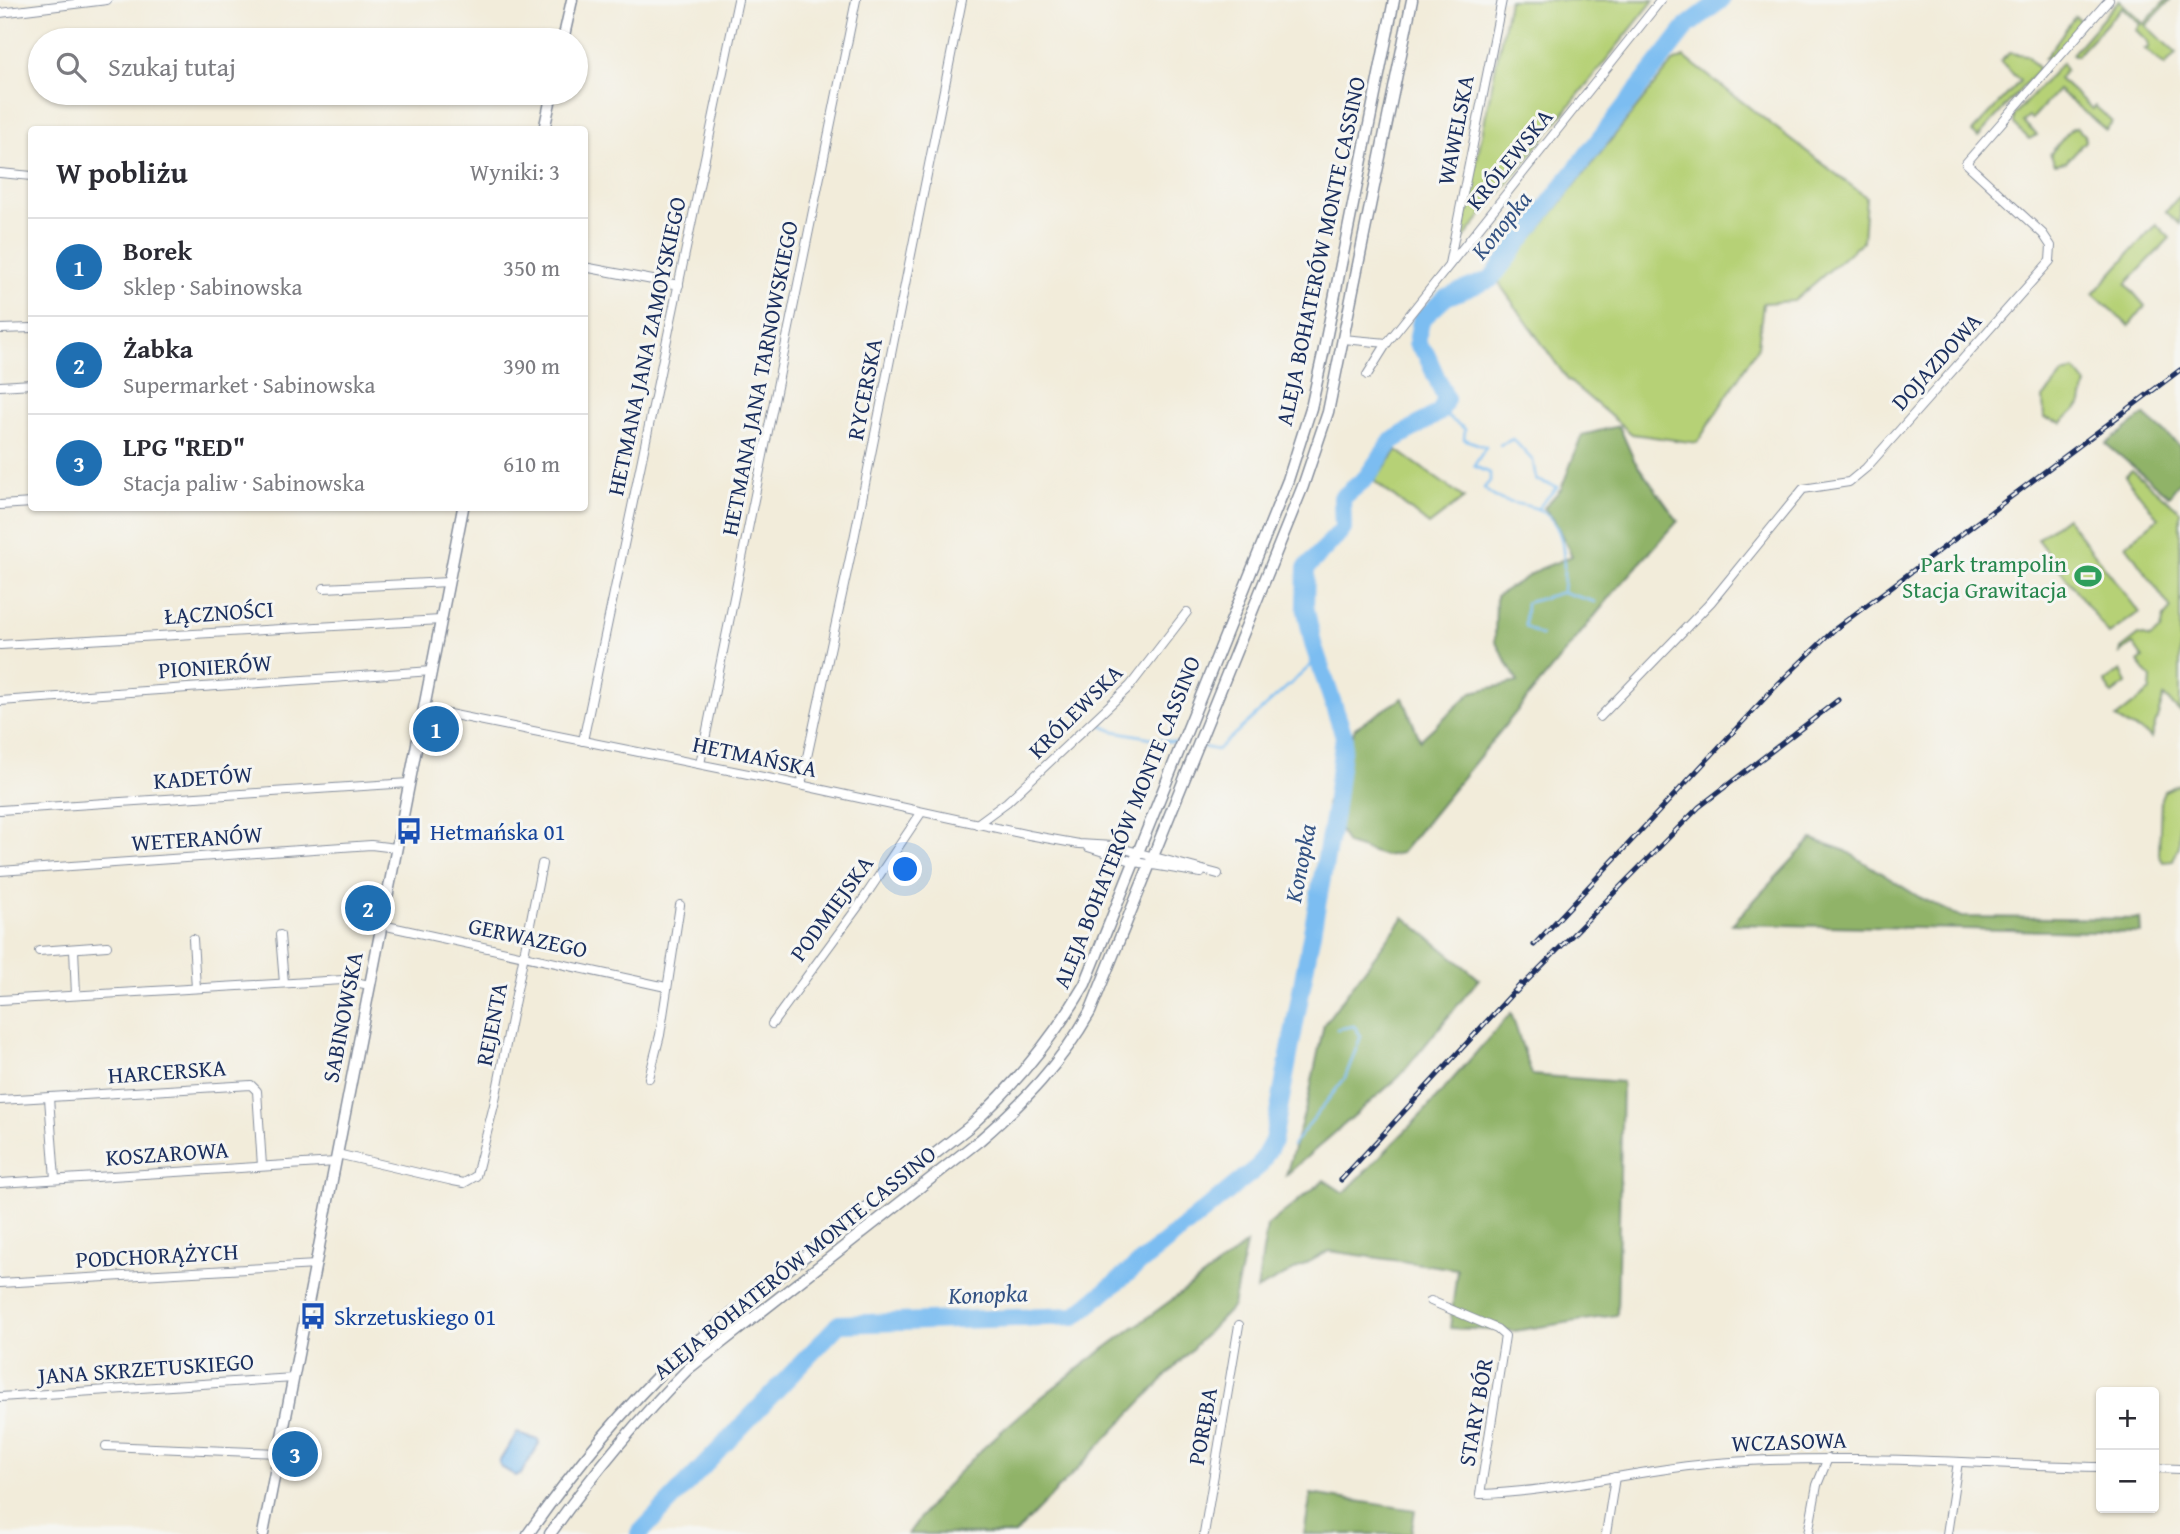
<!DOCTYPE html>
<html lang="pl">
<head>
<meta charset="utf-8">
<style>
  body { margin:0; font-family:"Gentium Book Plus",serif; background:#f2f2f3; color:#2b2b33 }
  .controls { position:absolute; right:21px; bottom:21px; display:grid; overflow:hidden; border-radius:7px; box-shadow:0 2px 5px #0004 }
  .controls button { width:63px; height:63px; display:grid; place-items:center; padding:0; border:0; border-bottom:2px solid #e1e1e2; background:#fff; color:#2b2b33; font:35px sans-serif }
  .you { position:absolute; left:906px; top:870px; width:24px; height:24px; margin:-18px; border:5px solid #fff; border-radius:50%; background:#1a73e8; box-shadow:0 0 0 10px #1a73e833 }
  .badge { display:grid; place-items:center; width:46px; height:46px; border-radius:50%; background:#1f6fb2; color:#fff; font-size:23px; font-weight:700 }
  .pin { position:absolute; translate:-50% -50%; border:4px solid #fff; box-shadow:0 2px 7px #0006 }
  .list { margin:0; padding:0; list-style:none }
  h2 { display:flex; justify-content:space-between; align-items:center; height:91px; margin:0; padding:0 28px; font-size:30px }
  h2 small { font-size:23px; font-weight:400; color:#7c7c81 }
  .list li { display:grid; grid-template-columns:46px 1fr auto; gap:21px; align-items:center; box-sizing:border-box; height:98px; padding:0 28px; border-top:2px solid #e1e1e2 }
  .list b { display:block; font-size:26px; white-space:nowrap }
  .list p { margin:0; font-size:23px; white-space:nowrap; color:#7c7c81 }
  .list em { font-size:23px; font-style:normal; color:#7c7c81 }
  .icon { flex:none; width:38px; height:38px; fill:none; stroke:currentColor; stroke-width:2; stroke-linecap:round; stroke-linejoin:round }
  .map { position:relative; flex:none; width:2180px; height:1534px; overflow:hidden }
  .search { position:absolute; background:#fff; box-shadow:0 2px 5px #0004; left:28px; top:28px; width:560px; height:77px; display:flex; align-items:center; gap:18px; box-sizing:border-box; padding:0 24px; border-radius:38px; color:#7c7c81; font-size:26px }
  .panel { position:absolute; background:#fff; box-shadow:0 2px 5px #0004; left:28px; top:126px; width:560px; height:385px; border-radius:7px }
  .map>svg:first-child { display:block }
  .green { fill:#b6d176; stroke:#68806a; stroke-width:2 }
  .forest { fill:#90b367; stroke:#567162; stroke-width:2 }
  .water { fill:#7cbdf1; stroke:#4c76a8; stroke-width:2 }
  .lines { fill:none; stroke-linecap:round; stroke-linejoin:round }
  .stream { stroke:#7cbdf1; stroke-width:2.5 }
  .river { stroke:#7cbdf1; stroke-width:18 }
  .street-casing { stroke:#868e9c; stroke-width:10 }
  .secondary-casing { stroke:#868e9c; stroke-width:13 }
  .street { stroke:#fff; stroke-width:8 }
  .secondary { stroke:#fff; stroke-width:10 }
  .rail-casing { stroke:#1b2f5e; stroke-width:5 }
  .rail { stroke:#f6f6f2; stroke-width:2.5; stroke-dasharray:8; stroke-linecap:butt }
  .labels { text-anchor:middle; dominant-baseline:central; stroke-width:6; stroke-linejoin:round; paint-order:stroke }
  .street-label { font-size:23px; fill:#1b2f5e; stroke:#f6f6f2 }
  .leisure-label { font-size:23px; fill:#27864d; stroke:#f6f6f2; text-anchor:end }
  .transit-label { font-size:23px; fill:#164399; stroke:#f6f6f2; text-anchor:start }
  .water-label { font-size:24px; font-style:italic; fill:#335283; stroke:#f6f6f2 }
</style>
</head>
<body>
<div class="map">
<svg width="2180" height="1534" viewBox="0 0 2180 1534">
  <rect width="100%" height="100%" fill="#f6f6f2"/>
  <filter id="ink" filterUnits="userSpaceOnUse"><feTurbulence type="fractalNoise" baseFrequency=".0143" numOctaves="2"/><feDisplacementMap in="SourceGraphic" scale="14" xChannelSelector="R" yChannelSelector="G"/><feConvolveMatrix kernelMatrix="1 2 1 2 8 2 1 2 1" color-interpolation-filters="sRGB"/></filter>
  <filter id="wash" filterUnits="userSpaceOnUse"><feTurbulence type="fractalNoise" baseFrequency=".00686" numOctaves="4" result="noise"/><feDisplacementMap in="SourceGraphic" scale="28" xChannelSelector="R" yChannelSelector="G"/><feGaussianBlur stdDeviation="1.57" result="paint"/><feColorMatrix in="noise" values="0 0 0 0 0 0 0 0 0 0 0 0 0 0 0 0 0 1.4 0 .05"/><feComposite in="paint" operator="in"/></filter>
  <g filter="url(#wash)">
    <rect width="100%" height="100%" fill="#f2ecda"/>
    <!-- green -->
    <g class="green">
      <path d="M1509,0H1654L1460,243Z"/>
      <path d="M2119,0L2144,24L2166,0H2170L2146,26L2176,53L2165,66L2145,49L2149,48L2148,42L2136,30L2140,24L2122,7L2077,56L2072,54Z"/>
      <path d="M2075,16L2083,23L2051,57L2045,58Z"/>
      <path d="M2009,53L2026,55L2039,69L1978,137L1972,132L2020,81L2000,62Z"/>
      <path d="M1684,57L1866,197L1863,241L1794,301L1763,303L1758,347L1697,443L1632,434L1568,380L1498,282L1673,62Z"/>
      <path d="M2062,63L2066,70L2059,79L2093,109L2095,106L2113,122L2106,130L2058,90L2032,119L2029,117L2023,122L2037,135L2029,139L2014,124V115Z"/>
      <path d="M2076,128L2085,135V141L2066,162L2055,164L2050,154L2070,130Z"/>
      <path d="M2180,195V224L2166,212Z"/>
      <path d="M2156,224L2170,238L2126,284L2145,306L2129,326L2093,294Z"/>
      <path d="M2075,370L2086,384L2082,403L2062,423L2044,418L2043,398L2063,374Z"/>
      <path d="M1397,451H1398L1464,498L1429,525L1374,481Z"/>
      <path d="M2132,470L2180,511V712L2164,696L2151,738C2142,727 2125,729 2116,718L2150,691L2151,679L2138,662L2143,658L2133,644L2120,653L2121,649L2139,635L2150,638L2161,630L2164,617L2171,609L2126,545L2158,518L2125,476Z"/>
      <path d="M2066,517L2139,612L2109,634L2037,539Z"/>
      <path d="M2121,670L2127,683L2112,694L2104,682Z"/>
      <path d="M2180,784L2179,846L2173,861L2163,862L2159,855L2161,798L2164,791Z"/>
    </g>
    <!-- forest -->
    <g class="forest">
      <path d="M2144,415L2180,446V482L2169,496L2106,444Z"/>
      <path d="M1619,426L1634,460L1678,521L1615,591L1401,853L1385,856L1347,844L1326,805L1355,728L1403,698L1420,740L1472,692L1518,682L1495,641L1496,596L1540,569L1572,556L1554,520L1544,508L1561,489L1582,435Z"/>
      <path d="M1812,839L1846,851L1919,897L1961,917L2140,919L2141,933L1732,924Z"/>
      <path d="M1404,917L1479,979L1399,1077L1286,1175L1308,1100L1324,1024Z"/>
      <path d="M1511,1013L1532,1075L1622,1082L1617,1315L1514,1331L1450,1328L1457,1269L1329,1251L1257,1290L1267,1226L1324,1180L1344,1193L1422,1114Z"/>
      <path d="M1246,1244L1233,1306L1015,1534H908C990,1416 1134,1333 1246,1244Z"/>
      <path d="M1311,1494L1415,1510L1411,1534H1304Z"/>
    </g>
    <!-- water -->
    <path class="water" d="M517,1433L538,1440L539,1444L521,1474L516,1476L501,1467L499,1462Z"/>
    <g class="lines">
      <!-- stream -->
      <g class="stream">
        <path d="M1440,412L1465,429L1464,439L1486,447L1474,466L1490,473V481L1484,488C1498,504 1516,502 1535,508C1568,519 1565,565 1563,592L1526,603L1525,626L1541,636"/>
        <path d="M1500,445L1513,439L1533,461L1536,480L1557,487L1538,508"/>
        <path d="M1563,592L1595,602"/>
        <path d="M1100,725L1114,731L1179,743"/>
        <path d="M1203,747L1217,750L1318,659"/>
        <path d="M1292,1146L1345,1078L1361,1036L1354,1026L1337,1029"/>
      </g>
      <!-- river -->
      <path class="river" d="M639,1534L839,1324L1075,1316L1259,1166L1273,1141L1334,814L1344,736L1313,644L1305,606L1306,568L1343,529L1342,498L1366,478L1392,441L1440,412L1446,399L1426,354L1417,343L1421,320L1446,297L1491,279L1687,26L1721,0"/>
    </g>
  </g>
  <g filter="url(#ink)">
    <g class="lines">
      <defs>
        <g id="street">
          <path d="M0,13L107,0"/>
          <path d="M0,173L32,176"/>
          <path d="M1449,264L1502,0"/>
          <path d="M584,267L679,285"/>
          <path d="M0,329L32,328"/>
          <path d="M1343,339L1387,343"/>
          <path d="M1367,375L1387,343L1661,0"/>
          <path d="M0,386L32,384"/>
          <path d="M0,505L32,503"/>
          <path d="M324,588L449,582"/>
          <path d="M0,645L441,620"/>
          <path d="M0,701L432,671"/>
          <path d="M424,709L768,778L1029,835L1079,844L1113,846L1218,874"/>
          <path d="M1600,717L1711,602L1803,489L1849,482L1866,468L2050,261L2051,246L2043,234L1966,163L2109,0"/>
          <path d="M583,741L738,0"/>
          <path d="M700,764L856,0"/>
          <path d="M801,785L854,539L962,0"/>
          <path d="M0,810L409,783"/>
          <path d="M977,824L1007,802L1130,686L1187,612"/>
          <path d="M1088,847L1135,862L1201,873"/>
          <path d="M0,871L371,845L396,848"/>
          <path d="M382,925L666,987"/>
          <path d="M280,935L284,983"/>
          <path d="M193,939L196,988"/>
          <path d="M74,949L76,995"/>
          <path d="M39,951L107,946"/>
          <path d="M0,1000L343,980L370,985"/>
          <path d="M772,1024L860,904L921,813"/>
          <path d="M649,1078L660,1035L680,905"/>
          <path d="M49,1098L55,1179"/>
          <path d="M0,1100L251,1085L257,1091L262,1166"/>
          <path d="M337,1154L453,1181L464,1183L476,1176L494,1105L542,864"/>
          <path d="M0,1183L336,1162"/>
          <path d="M0,1283L316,1265"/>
          <path d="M1431,1301L1497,1329L1505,1336L1480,1494C1560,1492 1638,1469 1718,1463C1846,1453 1973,1464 2101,1467"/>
          <path d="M0,1397L294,1378"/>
          <path d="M106,1446L279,1453"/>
          <path d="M2154,1468L2180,1469"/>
          <path d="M1204,1534L1239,1325"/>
          <path d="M1606,1534L1615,1477"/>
          <path d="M1808,1534L1817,1485L1828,1458"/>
          <path d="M1947,1534L1958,1462"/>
        </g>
        <g id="secondary">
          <path d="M563,40L572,0"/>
          <path d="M544,130L552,93"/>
          <path d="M263,1534L463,508"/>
          <path d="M528,1534C573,1470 621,1411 677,1357L969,1127C1016,1084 1053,1039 1085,984L1288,480L1311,408L1323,354L1394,0"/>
          <path d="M550,1534C592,1475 637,1420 688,1369L980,1140C1024,1102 1061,1063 1090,1012L1303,486L1328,412L1412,0"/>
        </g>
      </defs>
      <!-- street casing -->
      <use href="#street" class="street-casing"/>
      <!-- secondary casing -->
      <use href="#secondary" class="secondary-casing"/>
      <!-- street -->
      <use href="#street" class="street"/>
      <!-- secondary -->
      <use href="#secondary" class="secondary"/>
      <defs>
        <g id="rail">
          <path d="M1534,945L1777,685L1835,629L2180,370"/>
          <path d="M1516,992L1699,807L1838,700"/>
          <path d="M1341,1180L1521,984"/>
        </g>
      </defs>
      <!-- rail casing -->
      <use href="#rail" class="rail-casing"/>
      <!-- rail -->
      <use href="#rail" class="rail"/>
    </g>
  </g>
  <!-- icons -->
  <defs>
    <symbol id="stadium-bare" viewBox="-9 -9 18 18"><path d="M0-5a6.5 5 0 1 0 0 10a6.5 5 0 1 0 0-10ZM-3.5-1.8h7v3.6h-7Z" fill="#2e9e5b" stroke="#f6f6f2" stroke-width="2.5" paint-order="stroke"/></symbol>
    <symbol id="bus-bare" viewBox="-9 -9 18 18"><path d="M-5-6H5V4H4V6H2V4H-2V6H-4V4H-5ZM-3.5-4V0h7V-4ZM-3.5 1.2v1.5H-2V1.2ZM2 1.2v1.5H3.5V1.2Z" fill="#1a4fb4" stroke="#f6f6f2" stroke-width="2.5" paint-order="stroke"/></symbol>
  </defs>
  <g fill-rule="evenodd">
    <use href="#stadium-bare" x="2069" y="557" width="38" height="38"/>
    <use href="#bus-bare" x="390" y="812" width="38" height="38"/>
    <use href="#bus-bare" x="294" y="1297" width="38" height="38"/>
  </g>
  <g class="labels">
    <!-- street labels -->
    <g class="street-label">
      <text transform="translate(1455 130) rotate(-79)">WAWELSKA</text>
      <text transform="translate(1509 159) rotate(-51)">KRÓLEWSKA</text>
      <text transform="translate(1320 251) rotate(-78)">ALEJA BOHATERÓW MONTE CASSINO</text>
      <text transform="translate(646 346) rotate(-78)">HETMANA JANA ZAMOYSKIEGO</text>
      <text transform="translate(1936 361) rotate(-48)">DOJAZDOWA</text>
      <text transform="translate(759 378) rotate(-79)">HETMANA JANA TARNOWSKIEGO</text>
      <text transform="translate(864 389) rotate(-79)">RYCERSKA</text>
      <text transform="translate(219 612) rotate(-4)">ŁĄCZNOŚCI</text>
      <text transform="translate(215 666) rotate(-4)">PIONIERÓW</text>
      <text transform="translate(1075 711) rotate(-45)">KRÓLEWSKA</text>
      <text transform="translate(755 756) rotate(12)">HETMAŃSKA</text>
      <text transform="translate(203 777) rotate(-4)">KADETÓW</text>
      <text transform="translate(1126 822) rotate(-68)">ALEJA BOHATERÓW MONTE CASSINO</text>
      <text transform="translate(197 838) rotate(-4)">WETERANÓW</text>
      <text transform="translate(831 908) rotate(-54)">PODMIEJSKA</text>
      <text transform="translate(528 937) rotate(12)">GERWAZEGO</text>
      <text transform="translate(342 1017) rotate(-79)">SABINOWSKA</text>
      <text transform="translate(491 1024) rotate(-79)">REJENTA</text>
      <text transform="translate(167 1071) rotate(-4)">HARCERSKA</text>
      <text transform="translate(167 1153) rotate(-4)">KOSZAROWA</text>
      <text transform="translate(157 1255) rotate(-3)">PODCHORĄŻYCH</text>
      <text transform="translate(794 1262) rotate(-39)">ALEJA BOHATERÓW MONTE CASSINO</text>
      <text transform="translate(146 1368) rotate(-4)">JANA SKRZETUSKIEGO</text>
      <text transform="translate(1475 1412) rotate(-80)">STARY BÓR</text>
      <text transform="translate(1202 1426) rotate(-80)">PORĘBA</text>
      <text transform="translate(1789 1441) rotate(-2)">WCZASOWA</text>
    </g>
    <!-- leisure labels -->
    <g class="leisure-label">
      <text x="2067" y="563">Park trampolin<tspan x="2067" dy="26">Stacja Grawitacja</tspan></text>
    </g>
    <!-- transit labels -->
    <g class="transit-label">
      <text x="430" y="831">Hetmańska 01</text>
      <text x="334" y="1316">Skrzetuskiego 01</text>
    </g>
    <!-- water labels -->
    <g class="water-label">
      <text transform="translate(1501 225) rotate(-51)">Konopka</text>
      <text transform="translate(1300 863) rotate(-79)">Konopka</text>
      <text transform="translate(988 1294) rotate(-2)">Konopka</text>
    </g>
  </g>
</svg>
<div class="controls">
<button>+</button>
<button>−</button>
</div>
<div class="you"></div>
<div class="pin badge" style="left:436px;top:729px">1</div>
<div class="pin badge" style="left:368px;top:908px">2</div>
<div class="pin badge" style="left:295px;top:1454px">3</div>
<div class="search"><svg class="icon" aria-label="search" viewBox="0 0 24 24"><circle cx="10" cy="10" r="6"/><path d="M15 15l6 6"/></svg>Szukaj tutaj</div>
<section class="panel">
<h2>W pobliżu<small>Wyniki: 3</small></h2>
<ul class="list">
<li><span class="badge">1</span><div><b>Borek</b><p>Sklep · Sabinowska</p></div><em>350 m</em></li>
<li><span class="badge">2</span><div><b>Żabka</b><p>Supermarket · Sabinowska</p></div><em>390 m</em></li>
<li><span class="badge">3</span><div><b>LPG &quot;RED&quot;</b><p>Stacja paliw · Sabinowska</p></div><em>610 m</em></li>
</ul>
</section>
</div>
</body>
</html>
